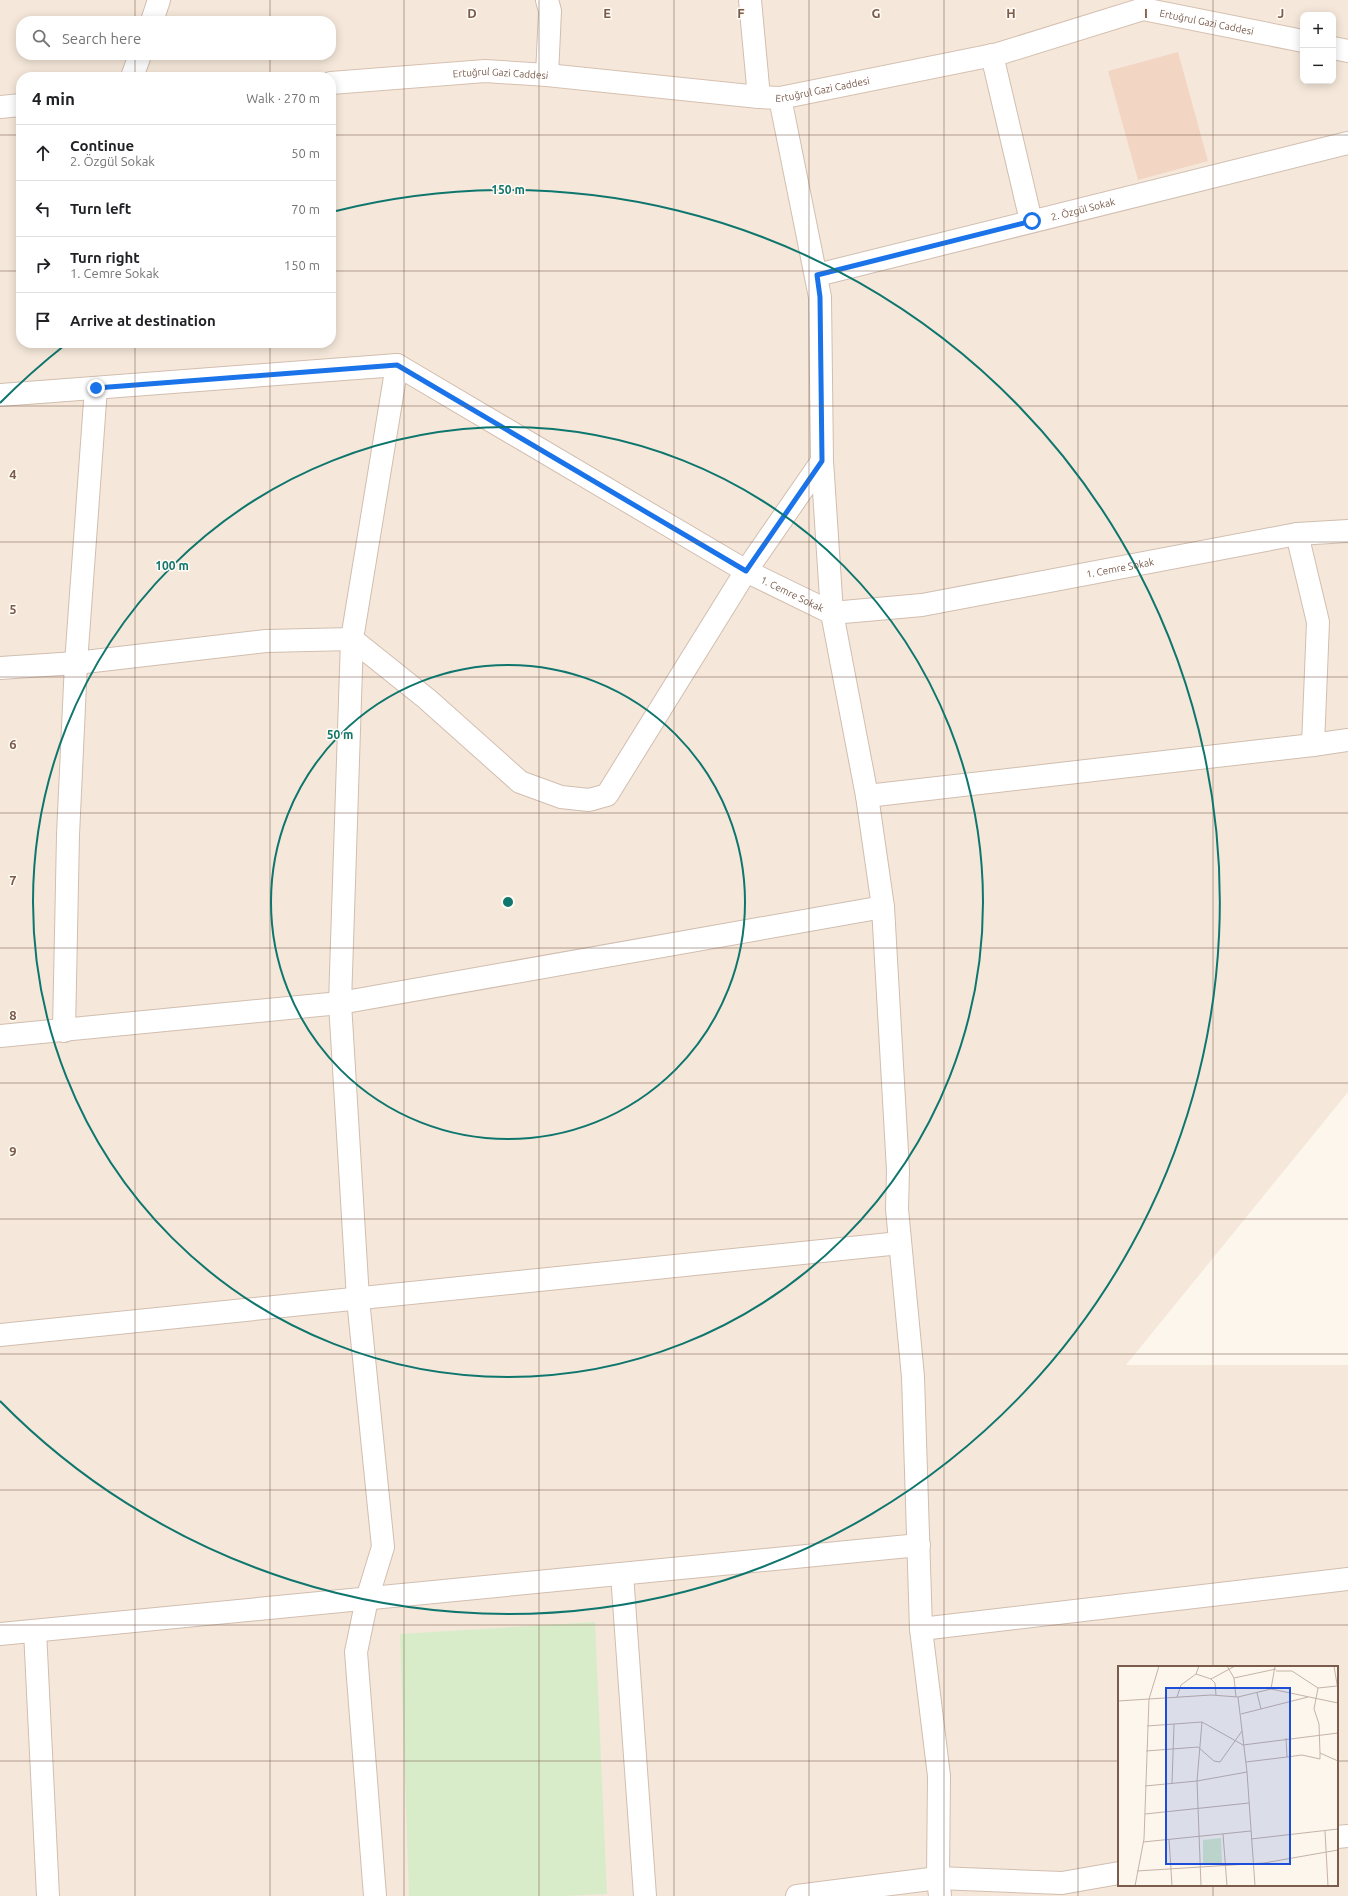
<!DOCTYPE html>
<meta charset="utf-8">
<style>
:root{--surface:#fff;--page:#f2f2f2;--text:#202124;--muted:#757577;--line:#e0e0e0}
body{margin:0;font-family:Ubuntu,sans-serif;background:var(--page);color:var(--text)}
.controls{position:absolute;right:12px;top:12px;display:grid;overflow:hidden;border-radius:8px;box-shadow:0 2px 10px #0003}
.controls button{width:36px;height:36px;display:grid;place-items:center;padding:0;border:0;border-bottom:1px solid var(--line);background:var(--surface);color:var(--text);font:20px sans-serif}
.stop{position:absolute;width:12px;height:12px;margin:-9px;border:3px solid #1a73e8;border-radius:50%;background:#fff}
.stop.end{background:#1a73e8;border-color:#fff;box-shadow:0 1px 4px #0008}
.list{margin:0;padding:0;list-style:none}
h2{display:flex;justify-content:space-between;align-items:center;height:52px;margin:0;padding:0 16px;font-size:17px}
h2 small{font-size:13px;font-weight:400;color:var(--muted)}
.list li{display:grid;grid-template-columns:26px 1fr auto;gap:12px;align-items:center;box-sizing:border-box;height:56px;padding:0 16px;border-top:1px solid var(--line)}
.list b{display:block;font-size:15px;white-space:nowrap}
.list p{margin:0;font-size:13px;white-space:nowrap;color:var(--muted)}
.list em{font-size:13px;font-style:normal;color:var(--muted)}
.icon{flex:none;width:22px;height:22px;fill:none;stroke:currentColor;stroke-width:2;stroke-linecap:round;stroke-linejoin:round}
.map{position:relative;flex:none;width:1348px;height:1896px;overflow:hidden}
.search{position:absolute;background:var(--surface);box-shadow:0 2px 10px #0003;left:16px;top:16px;width:320px;height:44px;display:flex;align-items:center;gap:10px;box-sizing:border-box;padding:0 14px;border-radius:16px;color:var(--muted);font-size:15px}
.panel{position:absolute;background:var(--surface);box-shadow:0 2px 10px #0003;left:16px;top:72px;width:320px;height:276px;border-radius:16px}
.map>svg:first-child{display:block}
.residential{fill:#f5e8da;fill-rule:evenodd}
.green{fill:#d8ecc9}
.building{fill:#f3d5c3}
.lines{fill:none;stroke-linecap:round;stroke-linejoin:round}
.street-casing{stroke:#d1beb0;stroke-width:24}
.secondary-casing{stroke:#d6c0b0;stroke-width:24}
.street{stroke:#fff;stroke-width:22}
.secondary{stroke:#fff;stroke-width:22}
.route{stroke:#1a73e8;stroke-width:5}
.grid{fill:none;stroke:#7a5c4d;stroke-width:1;stroke-opacity:0.55}
.ring{fill:none;stroke:#0f766e;stroke-width:2}
.labels{text-anchor:middle;stroke-width:3;stroke-linejoin:round;paint-order:stroke}
.street-label{font-size:10px;fill:#7a5c4d;stroke:#fffaf3}
.inset-road{fill:none;stroke:#c5b3a7;stroke-width:1}
.view{fill:#1d4ed8;fill-opacity:0.15;stroke:#1d4ed8;stroke-width:2}
.inset-edge{fill:none;stroke:#7a5c4d;stroke-width:2}
.grid-label{font-size:13px;text-anchor:middle;font-weight:bold;fill:#7a5c4d;stroke:#fffaf3;stroke-width:3;stroke-linejoin:round;paint-order:stroke}
.centre{fill:#0f766e;stroke:#fffaf3;stroke-width:2}
.ring-label{font-size:12px;text-anchor:middle;font-weight:bold;fill:#0f766e;stroke:#fffaf3;stroke-width:3;stroke-linejoin:round;paint-order:stroke}
</style>
<div class="map">
<svg width="1348" height="1896" viewBox="0 0 1348 1896">
<rect width="100%" height="100%" fill="#fdf6ec"/>
<path class="residential" d="M0,0h1348v1092l-222,273h222v531h-1348zM1303,15h30v66h-30zM21,21h310v34h-310zM21,77h310v266h-310zM1119,1667h218v218h-218z"/>
<path class="green" d="M595,1622l12,272 -43,2h-155l-9,-262z"/>
<path class="building" d="M1178,52l30,109 -70,19 -30,-109z"/>
<g class="lines">
<defs>
<g id="street">
<path d="M547,0l3,11 -3,64"/>
<path d="M750,0l9,97"/>
<path d="M152,21l7,-21"/>
<path d="M992,55l39,166"/>
<path d="M132,77l8,-22"/>
<path d="M780,98l40,199 2,164 10,152 35,183 16,111 15,263 -1,39 16,168 8,252 18,147 -1,102 2,18"/>
<path id="s1" d="M817,275l531,-132"/>
<path id="s2" d="M0,395l397,-30 349,206 86,42 90,-8 375,-71 51,-3"/>
<path d="M0,668l76,-5 190,-22 86,-2 75,60 93,83 41,15 28,3 18,-5 139,-224 76,-110"/>
<path d="M1313,745l35,-5"/>
<path d="M867,796l446,-51 5,-123 -21,-88"/>
<path d="M64,1031l4,-196 8,-172 20,-275"/>
<path d="M0,1036l340,-33 543,-96"/>
<path d="M0,1335l900,-92"/>
<path d="M622,1574l23,322"/>
<path d="M921,1629l427,-50"/>
<path d="M35,1631l13,265"/>
<path d="M0,1634l919,-89"/>
<path d="M1337,1837l11,-1"/>
<path d="M375,1896l-19,-244 11,-53 16,-52 -25,-248 -18,-296 12,-364 45,-274"/>
<path d="M797,1896l141,-18 124,5 57,-10"/>
</g>
<g id="secondary">
<path d="M1333,48l15,3"/>
<path id="s3" d="M331,83l154,-12 62,4 212,22 21,1 218,-44 145,-45 160,32"/>
<path d="M0,107l21,-2"/>
</g>
</defs>
<use href="#street" class="street-casing"/>
<use href="#secondary" class="secondary-casing"/>
<use href="#street" class="street"/>
<use href="#secondary" class="secondary"/>
</g>
<g class="lines">
<path class="route" d="M96,388l301,-23 349,206 76,-110 -2,-164 -3,-22 215,-54"/>
</g>
<path class="grid" d="M135,0v21M270,0v21M404,0v1896M539,0v1896M674,0v1896M809,0v1896M944,0v1896M1078,0v1896M1213,0v1667M135,55v22M270,55v22M0,135h21M331,135h1017M0,271h21M331,271h1017M135,343v1553M270,343v1553M0,406h1348M0,542h1348M0,677h1348M0,813h1348M0,948h1348M0,1083h1348M0,1219h1348M0,1354h1348M0,1490h1348M0,1625h1348M0,1761h1119M1337,1761h11M1213,1885v11"/>
<g class="ring">
<circle cx="508" cy="902" r="237"/>
<circle cx="508" cy="902" r="475"/>
<path d="M0 403A712 712 0 0 1 65 345M336 211A712 712 0 1 1 0 1401"/>
</g>
<g class="labels">
<g class="street-label">
<text dy="4" stroke="none"><textPath href="#s3" startOffset="890">Ertuğrul Gazi Caddesi</textPath></text>
<text dy="4" stroke="none"><textPath href="#s3" startOffset="170">Ertuğrul Gazi Caddesi</textPath></text>
<text dy="4" stroke="none"><textPath href="#s3" startOffset="494">Ertuğrul Gazi Caddesi</textPath></text>
<text dy="4" stroke="none"><textPath href="#s1" startOffset="274">2. Özgül Sokak</textPath></text>
<text dy="4" stroke="none"><textPath href="#s2" startOffset="1191">1. Cemre Sokak</textPath></text>
<text dy="4" stroke="none"><textPath href="#s2" startOffset="855">1. Cemre Sokak</textPath></text>
</g>
</g>
<g transform="translate(1118 1666)">
<rect width="220" height="220" fill="#fdf6ec"/>
<path d="M103,172l1,26h-19v-24z" fill="#d8ecc9"/>
<path class="inset-road" d="M109,0l7,12 2,19M216,0l4,24M158,5h16l26,17M78,8l15,5 4,4 1,12M116,12l42,-9M93,13l24,-13M219,20l-19,2 -4,21 5,15 1,29 18,8M153,23l4,-23M139,27l4,16M59,31l4,-12 15,-11 3,-8M120,31l9,75 8,114M0,35l93,-6 27,2 33,-8 67,14M123,48l67,-17M29,60l55,-4 41,23 95,-12M28,85l52,-4 16,14 6,1 22,-31M169,91l15,-2 18,4v-6M128,96l41,-5 -1,-19M54,118l2,-60M27,120l52,-5 50,-9M27,148l104,-11M207,165l3,55M105,168l4,52M51,173l3,47M133,173l87,-10M25,176l108,-11M19,205l127,-8 74,-13M17,220l9,-47 5,-140 10,-33M83,220l-4,-105 5,-59"/>
<path class="view" d="M48,22h124v176h-124z"/>
<rect width="220" height="220" class="inset-edge"/>
</g>
<g class="grid-label">
<text x="472" y="18">D</text>
<text x="607" y="18">E</text>
<text x="741" y="18">F</text>
<text x="876" y="18">G</text>
<text x="1011" y="18">H</text>
<text x="1146" y="18">I</text>
<text x="1281" y="18">J</text>
<text x="13" y="479">4</text>
<text x="13" y="614">5</text>
<text x="13" y="749">6</text>
<text x="13" y="885">7</text>
<text x="13" y="1020">8</text>
<text x="13" y="1156">9</text>
</g>
<circle cx="508" cy="902" r="6" class="centre"/>
<g class="ring-label">
<text x="508" y="194">150 m</text>
<text x="172" y="570">100 m</text>
<text x="340" y="739">50 m</text>
</g>
</svg>
<div class="controls">
<button>+</button>
<button>−</button>
</div>
<div class="stop" style="left:1032px;top:221px"></div>
<div class="stop end" style="left:96px;top:388px"></div>
<div class="search"><svg class="icon" aria-label="search" viewBox="0 0 24 24"><circle cx="10" cy="10" r="6"/><path d="M15 15l6 6"/></svg>Search here</div>
<section class="panel">
<h2>4 min<small>Walk · 270 m</small></h2>
<ul class="list">
<li><svg class="icon" aria-label="ahead" viewBox="0 0 24 24"><path d="M12 20V5M6 11l6-6 6 6"/></svg><div><b>Continue</b><p>2. Özgül Sokak</p></div><em>50 m</em></li>
<li><svg class="icon" aria-label="left" viewBox="0 0 24 24"><path d="M17 20v-9H6M10 6l-5 5 5 5"/></svg><div><b>Turn left</b></div><em>70 m</em></li>
<li><svg class="icon" aria-label="right" viewBox="0 0 24 24"><path d="M7 20v-9h11M14 6l5 5-5 5"/></svg><div><b>Turn right</b><p>1. Cemre Sokak</p></div><em>150 m</em></li>
<li><svg class="icon" aria-label="arrive" viewBox="0 0 24 24"><path d="M6 21V4h12l-3 4 3 4H6"/></svg><div><b>Arrive at destination</b></div></li>
</ul>
</section>
</div>
